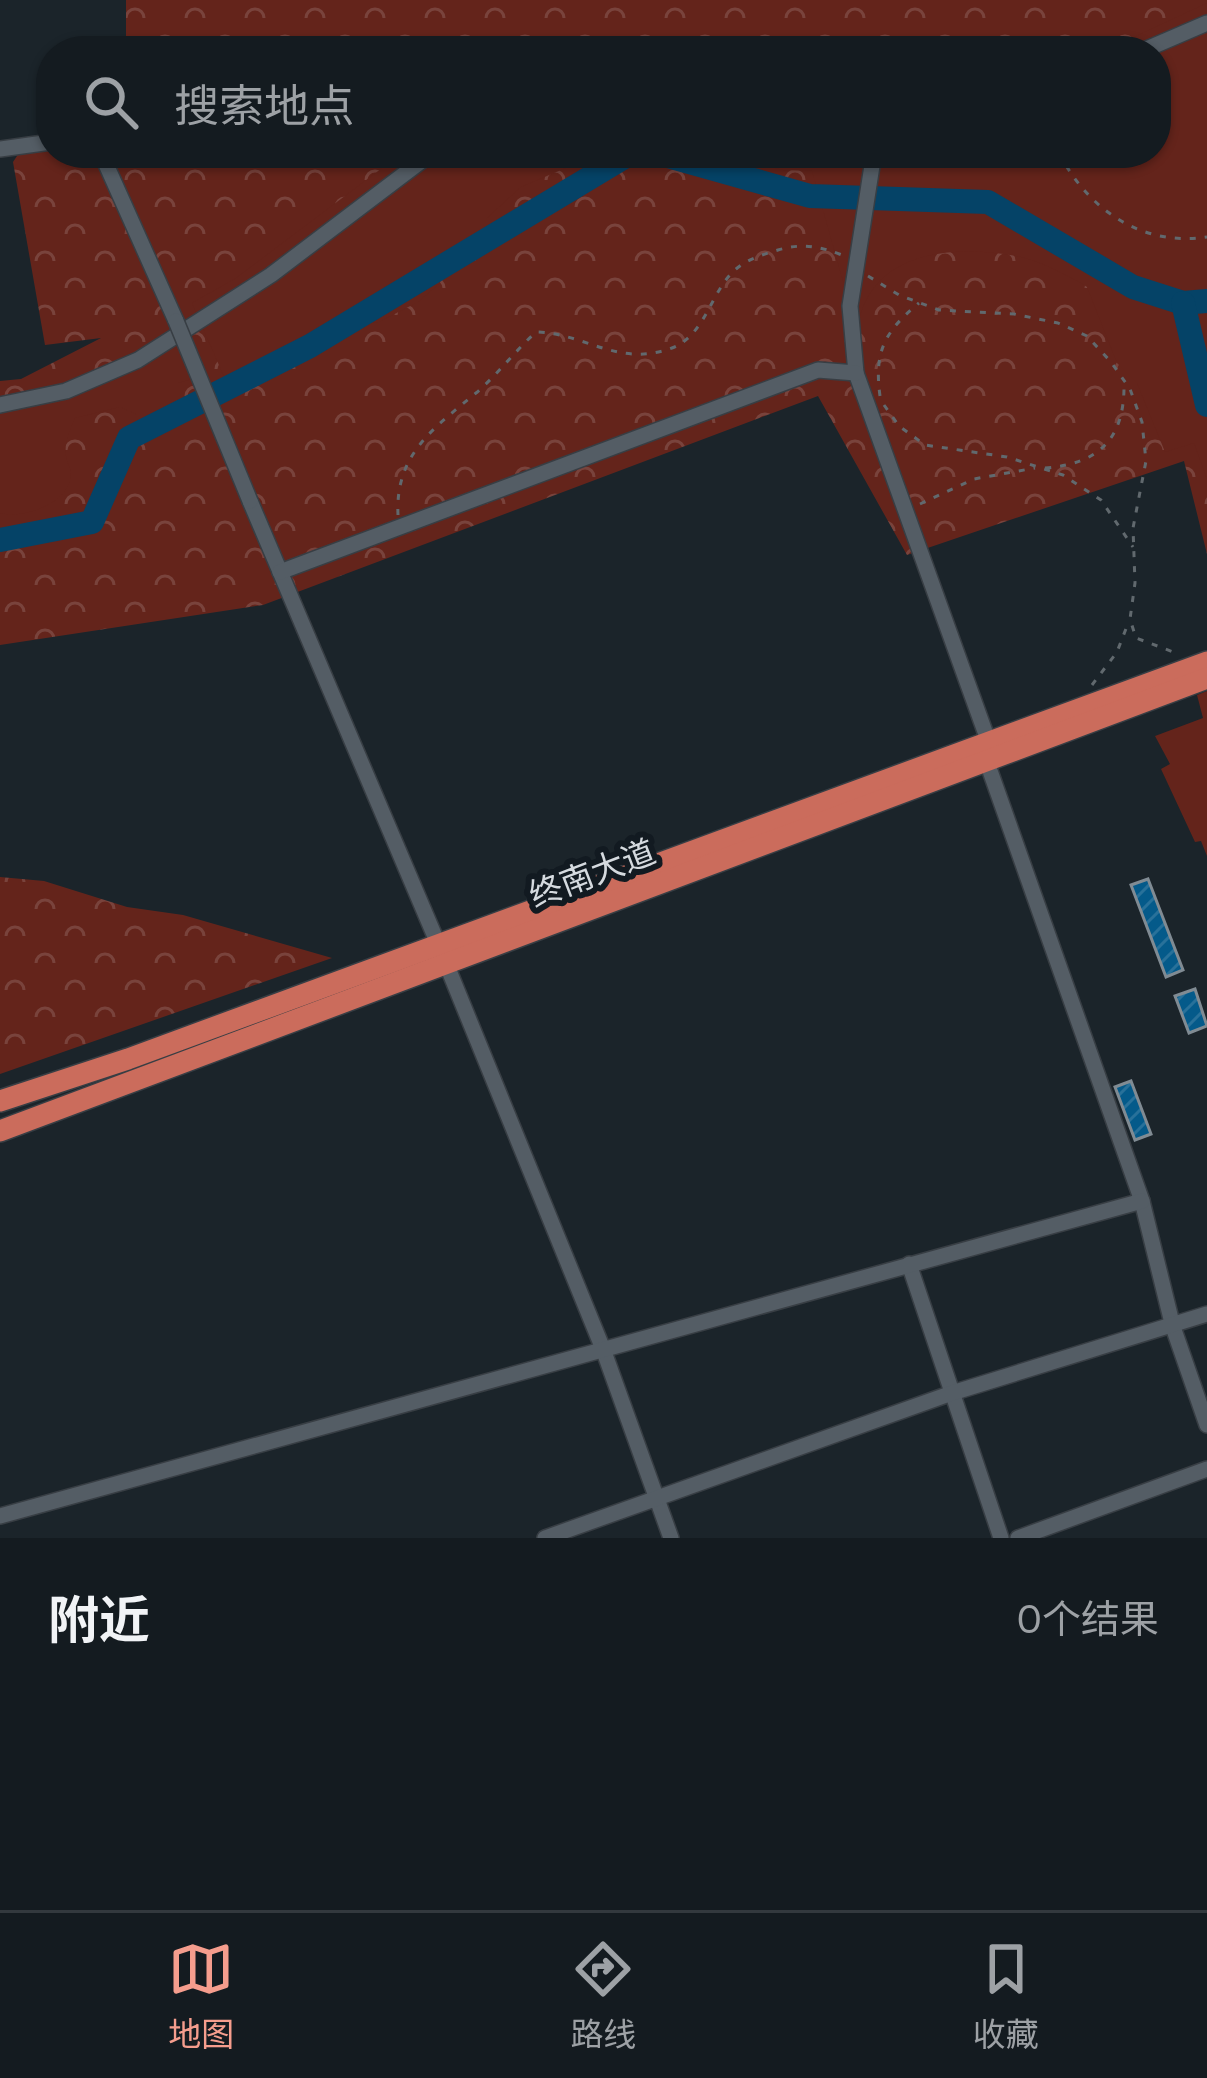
<!DOCTYPE html>
<html lang="zh">
<meta charset="utf-8">
<style>
:root{--surface:#141b20;--page:#1d2429;--text:#f1f3f6;--muted:#9da1a5;--line:#33393e;--accent:#f59d8d}
body{margin:0;font-family:Commissioner,"Noto Sans SC",sans-serif;background:var(--page);color:var(--text)}
.list{margin:0;padding:0;list-style:none}
h2{display:flex;justify-content:space-between;align-items:center;height:156px;margin:0;padding:0 48px;font-size:51px}
h2 small{font-size:39px;font-weight:400;color:var(--muted)}
.icon{flex:none;width:66px;height:66px;fill:none;stroke:currentColor;stroke-width:2;stroke-linecap:round;stroke-linejoin:round}
.map{position:relative;flex:none;width:1207px;height:1538px;overflow:hidden}
.search{position:absolute;background:var(--surface);box-shadow:0 3px 9px #0004;left:36px;right:36px;top:36px;height:132px;display:flex;align-items:center;gap:30px;box-sizing:border-box;padding:0 42px;border-radius:48px;color:var(--muted);font-size:45px}
.sheet{height:372px;background:var(--surface)}
nav{display:flex;justify-content:space-around;align-items:center;box-sizing:border-box;height:168px;border-top:3px solid var(--line);background:var(--surface);font-size:33px;color:var(--muted)}
nav a{display:grid;justify-items:center;gap:6px}
nav .on{color:var(--accent)}
.map>svg:first-child{display:block}
.forest{fill:url(#forest-crowns)}
.garden{fill:#64241b}
.lines{fill:none;stroke-linecap:round;stroke-linejoin:round}
.river{stroke:#054367;stroke-width:24}
.building{fill:url(#building-hatch);stroke:#808b93;stroke-width:3}
.minor-casing{stroke:#383e44;stroke-width:18}
.highway-casing{stroke:#383e44;stroke-width:24}
.path{stroke:#61696e;stroke-width:3;stroke-dasharray:6 9;stroke-linecap:butt}
.minor{stroke:#545d65;stroke-width:15}
.highway{stroke:#cb6c5c;stroke-width:21}
.minor-bridge-casing{stroke:#383e44;stroke-width:18;stroke-linecap:butt}
.minor-bridge{stroke:#545d65;stroke-width:15}
.labels{text-anchor:middle;stroke-width:12;stroke-linejoin:round;paint-order:stroke}
.street-label{font-size:33px;fill:#d5dadf;stroke:#121a21}
</style>
<div class="map">
<svg width="1207" height="1538" viewBox="0 0 1207 1538">
<defs>
<pattern id="forest-crowns" width="20" height="18" patternUnits="userSpaceOnUse" patternTransform="scale(3)"><rect width="20" height="18" fill="#64241b"/><path d="M2 6a3 3 0 1 1 6 0M12 15a3 3 0 1 1 6 0" fill="none" stroke="#79433c"/></pattern>
<pattern id="building-hatch" width="6" height="6" patternUnits="userSpaceOnUse" patternTransform="scale(3)"><rect width="6" height="6" fill="#045a8a"/><path d="M-1 1l2-2M0 6l6-6M5 7l2-2" fill="none" stroke="#28719a"/></pattern>
</defs>
<rect width="100%" height="100%" fill="#1b242a"/>
<g class="forest">
<path d="M126,0h1081v554l-23,-93 -277,94 -89,-159 -555,209 -263,40v-264l21,-2 80,-41 -56,7 -32,-183 6,-9 32,-8v8h1105v-102h-1030z"/>
<path d="M0,877l44,4 83,26 56,8 149,43 -332,116z"/>
</g>
<g class="garden">
<path d="M1207,3v476l-13,-36 -29,9 -28,-69 -20,-20 -30,-76 -6,-4c-19,-10 -39,-21 -60,-26 -66,-13 -153,-8 -164,74l-45,-160 -29,-1 -67,-17h440v-102h-52z"/>
<path d="M402,153h199l-80,34 -34,31 -21,42 -19,10 -8,14 -21,18 -41,21 -46,-3 -68,41 -20,7 -15,18 -36,-83 44,-25z"/>
<path d="M186,331l20,44 -28,8 -40,32 -18,-8 -45,11c-5,12 -11,24 -9,38 1,8 5,11 5,19 -2,29 -48,44 -71,38v-115l52,-7z"/>
<path d="M1207,691v165l-6,-15 -6,1 -34,-73 9,-5 -15,-28 48,-18 -6,-23z"/>
</g>
<g class="lines">
<g class="river">
<path d="M657,153l153,43 178,6 145,85 50,16 24,-2"/>
<path d="M1183,303l24,102"/>
<path d="M0,540l92,-18 37,-84 181,-92 321,-193"/>
</g>
</g>
<g class="building">
<path d="M1148,879l35,91 -17,7 -35,-92z"/>
<path d="M1195,989l12,37 -18,7 -14,-37z"/>
<path d="M1131,1081l20,53 -16,6 -20,-53z"/>
</g>
<g class="lines">
<defs>
<g id="minor">
<path d="M1142,51l65,-28"/>
<path d="M0,149l51,-7"/>
<path d="M101,153l75,168"/>
<path d="M874,153l-24,153 6,67 132,367"/>
<path d="M0,405l66,-14 72,-31 133,-85 161,-122"/>
<path d="M250,501l189,445 164,403 68,189"/>
<path d="M280,572l538,-202 38,3"/>
<path d="M983,751l159,450 31,126 34,98"/>
<path d="M909,1264l92,274"/>
<path d="M0,1516l1142,-315"/>
<path d="M545,1538l407,-145 255,-79"/>
<path d="M1018,1538l189,-69"/>
</g>
<g id="highway">
<path d="M0,1101l128,-42 1079,-397"/>
<path d="M0,1131l1207,-453"/>
</g>
</defs>
<use href="#minor" class="minor-casing"/>
<use href="#highway" class="highway-casing"/>
<g class="path">
<path d="M1059,153c29,56 82,94 148,84"/>
<path d="M868,276l31,19 40,15 75,4 44,9 29,13 24,26 19,27 12,33 4,39 -13,67 2,55 -5,36 6,19 40,15"/>
<path d="M880,396c-6,-44 4,-64 39,-93"/>
<path d="M884,405l15,21 26,19 82,12 56,18 38,25 32,47"/>
<path d="M1045,468c54,-4 80,-29 79,-85"/>
<path d="M920,504l54,-25 61,-11"/>
<path d="M398,515c-3,-61 36,-87 78,-122 21,-18 39,-42 60,-61 49,1 82,36 136,16 34,-13 39,-58 64,-79 12,-10 28,-15 42,-19 24,-7 41,-4 64,5"/>
<path d="M1092,685l25,-33 12,-31"/>
</g>
<use href="#minor" class="minor"/>
<use href="#highway" class="highway"/>
<defs>
<path id="minor-bridge" d="M176,321l74,180"/>
</defs>
<use href="#minor-bridge" class="minor-bridge-casing"/>
<use href="#minor-bridge" class="minor-bridge"/>
</g>
<g class="labels">
<g class="street-label">
<text transform="translate(592 873) rotate(-21)" y="12">终南大道</text>
</g>
</g>
</svg>
<div class="search"><svg class="icon" aria-label="search" viewBox="0 0 24 24"><circle cx="10" cy="10" r="6"/><path d="M15 15l6 6"/></svg>搜索地点</div>
</div>
<section class="sheet">
<h2>附近<small>0个结果</small></h2>
<ul class="list">
</ul>
</section>
<nav>
<a class="on"><svg class="icon" aria-label="map" viewBox="0 0 24 24"><path d="M3 6l6-2 6 2 6-2v14l-6 2-6-2-6 2zM9 4v14M15 6v14"/></svg>地图</a>
<a><svg class="icon" aria-label="directions" viewBox="0 0 24 24"><path d="M12 3l9 9-9 9-9-9zM9 14v-3h6M13 9l2 2-2 2"/></svg>路线</a>
<a><svg class="icon" aria-label="saved" viewBox="0 0 24 24"><path d="M7 4h10v16l-5-4-5 4z"/></svg>收藏</a>
</nav>
